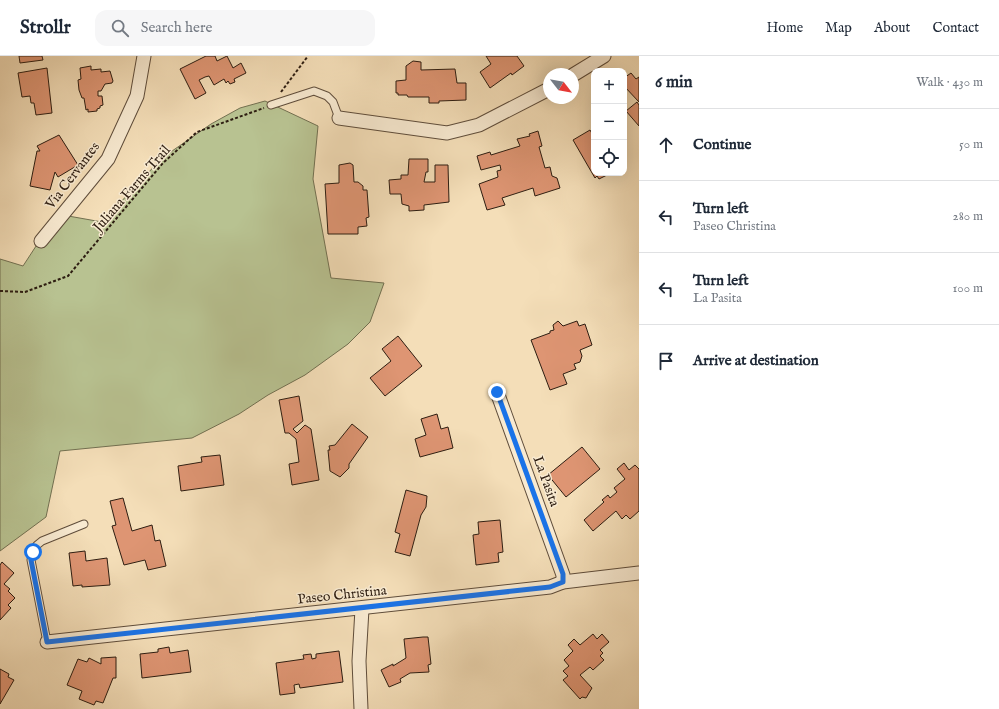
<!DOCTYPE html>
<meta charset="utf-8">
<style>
:root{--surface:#fff;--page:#f6f6f7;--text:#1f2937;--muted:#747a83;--line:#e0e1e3}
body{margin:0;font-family:"IM FELL English",serif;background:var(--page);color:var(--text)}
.controls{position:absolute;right:12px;top:12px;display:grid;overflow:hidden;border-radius:8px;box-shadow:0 4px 16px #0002}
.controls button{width:36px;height:36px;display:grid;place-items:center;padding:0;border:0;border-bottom:1px solid var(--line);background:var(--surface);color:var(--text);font:20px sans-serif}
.compass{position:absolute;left:543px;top:12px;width:36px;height:36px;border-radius:50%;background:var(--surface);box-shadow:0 4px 16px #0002;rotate:121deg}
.stop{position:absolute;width:12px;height:12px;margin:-9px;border:3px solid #1a73e8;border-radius:50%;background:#fff}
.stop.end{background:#1a73e8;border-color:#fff;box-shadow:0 1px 4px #0008}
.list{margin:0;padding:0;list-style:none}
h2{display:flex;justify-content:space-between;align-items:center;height:52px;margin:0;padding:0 16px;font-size:17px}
h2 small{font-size:13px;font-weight:400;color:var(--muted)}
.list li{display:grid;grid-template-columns:26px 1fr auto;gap:12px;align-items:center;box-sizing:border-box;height:72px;padding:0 16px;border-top:1px solid var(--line)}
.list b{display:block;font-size:15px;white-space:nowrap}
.list p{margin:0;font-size:13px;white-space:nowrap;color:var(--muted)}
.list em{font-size:13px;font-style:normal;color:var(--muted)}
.icon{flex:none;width:22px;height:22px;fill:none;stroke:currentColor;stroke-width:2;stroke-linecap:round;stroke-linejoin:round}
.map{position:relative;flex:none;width:639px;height:653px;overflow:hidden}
header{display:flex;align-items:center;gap:24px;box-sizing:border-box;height:56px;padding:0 20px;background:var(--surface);border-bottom:1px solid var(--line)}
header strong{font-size:19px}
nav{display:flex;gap:22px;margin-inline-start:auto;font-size:14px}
.search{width:280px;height:36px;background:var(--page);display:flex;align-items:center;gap:10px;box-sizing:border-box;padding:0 14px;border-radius:12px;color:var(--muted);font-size:15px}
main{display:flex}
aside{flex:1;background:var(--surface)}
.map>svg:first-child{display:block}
.green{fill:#b8c291;stroke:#727051}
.building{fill:#de9573;stroke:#2d1d11}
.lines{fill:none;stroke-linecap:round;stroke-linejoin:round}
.service-casing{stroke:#5f4d3b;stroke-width:9}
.minor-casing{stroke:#5f4d3b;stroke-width:15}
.path{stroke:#2d1d11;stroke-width:2;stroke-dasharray:3 2;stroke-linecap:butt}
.service{stroke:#f8ead1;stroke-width:7}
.minor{stroke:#f8ead1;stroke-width:13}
.route{stroke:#1a73e8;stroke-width:5}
.labels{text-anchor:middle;stroke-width:3;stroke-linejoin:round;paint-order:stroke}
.street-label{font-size:14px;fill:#2d1d11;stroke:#f8ead1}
</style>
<header>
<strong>Strollr</strong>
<div class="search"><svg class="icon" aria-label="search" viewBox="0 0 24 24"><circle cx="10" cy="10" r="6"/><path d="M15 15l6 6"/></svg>Search here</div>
<nav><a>Home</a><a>Map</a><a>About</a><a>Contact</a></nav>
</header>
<main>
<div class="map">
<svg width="639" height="653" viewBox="0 0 639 653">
<rect width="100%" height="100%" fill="#f4deb8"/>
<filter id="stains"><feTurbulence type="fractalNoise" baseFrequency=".005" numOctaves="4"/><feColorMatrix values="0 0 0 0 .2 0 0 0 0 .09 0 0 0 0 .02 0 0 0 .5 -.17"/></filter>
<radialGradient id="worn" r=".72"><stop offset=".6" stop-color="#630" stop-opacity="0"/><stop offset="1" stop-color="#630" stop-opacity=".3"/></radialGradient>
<path class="green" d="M265,45l53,25 -5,53 18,99 53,5 -14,39 -22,22 -43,31 -37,20 -29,19 -47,24 -132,13 -14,66 -46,34v-292l23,7 34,-52 45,8 60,-64 49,-34 29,-16z"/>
<g class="building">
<path d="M19,0h23l1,4 -23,3z"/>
<path d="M206,0h9l2,5 10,-5 6,12 8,-5 5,10 -12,6 1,3 -5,2 -2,-3 -2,2 -2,-4 -10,6 -5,-9 -4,1 -6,3 7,13 -11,6 -15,-30z"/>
<path d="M486,0h31l7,10 -12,9 -1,-2 -21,15 -10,-16 11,-8z"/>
<path d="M413,5l8,1v8l34,-1 2,14h9v17l-27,1v2h-10v-6h-21l-1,-2h-9v-2h-2v-12l10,-1v-14z"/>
<path d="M91,10v4l10,-1v3l9,-1 3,10 -1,2 -7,1 -4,7h-3v5h4l1,9 -3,1v2l-3,1v2l-9,1v-3l-2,1 -2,-12h-2l-3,-8 -1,-10 3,-1 -1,-11z"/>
<path d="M47,12l5,45 -16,2 -2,-12h-3l-1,-7 -8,1 -4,-24z"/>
<path d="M631,17l5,6 3,-2v25l-15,-16v-8z"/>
<path d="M637,46l2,3v21l-13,-15z"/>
<path d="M590,74l4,7v36l15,1 -10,5 -2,-3 -2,2 -7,-12 -15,-26z"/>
<path d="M538,75l4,15 -3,1 6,21 5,-1 2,9 5,2 3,10 -25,8 -2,-8 -31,10 3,7 -18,5 -8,-26 19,-7 -1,-6 4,-1 -1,-5 -19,5 -4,-14 13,-4 1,3 29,-9 -3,-7 13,-3 -1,-2z"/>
<path d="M59,79l19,30 -20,12 -3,-5 -5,18 -20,-4 7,-35h3l-3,-5z"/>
<path d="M409,103h19v13h-2l-2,10h11v-17h13l1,37 -25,3v5l-15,1v-5l-7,-2 -1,-10h-11l-1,-14 12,-1v-4h7z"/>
<path d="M350,107l3,2 1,17h4l5,4v4h4l2,27 -3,1 1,8 -9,1v7h-30l-3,-50 14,-1v-18z"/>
<path d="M558,265l5,5 14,-5 2,5 6,-2 7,21 -12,5 2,6 -2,6 -6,2 2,5 -13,5 4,10 -17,6 -19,-50 19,-7v-2l4,-1 -1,-5z"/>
<path d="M398,280l24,30 -37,30 -15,-18 21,-17 -9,-12z"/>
<path d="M299,340l4,25 -10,8 4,4 8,-8 6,4 8,51 -27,5 -3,-21 10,-2 -3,-23 -7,-6h-4l-6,-33z"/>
<path d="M437,358l4,15 7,-2 5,21 -33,9 -5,-18 11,-4 -5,-16z"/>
<path d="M352,368l16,13 -19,27v4l-9,9 -10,-6 -2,-21h2l-1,-4 6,-1z"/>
<path d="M582,391l18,22 -34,28 -18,-22z"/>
<path d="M220,399l4,30 -43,6 -3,-25 24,-4 -1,-5z"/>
<path d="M624,407l5,7 6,-5 4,4v42l-9,8 -4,-4 -4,4 -6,-8 -23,20 -9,-11 20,-18 -2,-2 6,-5 2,3 7,-6 -3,-4 11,-9 -8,-10z"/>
<path d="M406,434l21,6 -1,11 -5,8 -11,41 -15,-4 5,-18 -5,-2z"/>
<path d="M123,442l9,33 20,-6 3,16 5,-1 6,26 -18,4 -3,-10 -21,5 -12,-39 4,-1 -6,-24z"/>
<path d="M500,464l3,32 -5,1 1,9 -23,3 -3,-30 6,-1 -1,-12z"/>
<path d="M85,495l1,10 21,-3 3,27 -28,2v-2l-9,1 -4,-33z"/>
<path d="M2,506l12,11 -10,11 6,5 -2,2 7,7 -7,7 3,3 -11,12v-55z"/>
<path d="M593,578l4,5 5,-5 7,8 -9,8 3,3 -3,3 4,4 -11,10 -3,-3 -10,8 12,13 -6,10 -4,-1 -2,2 -17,-19 5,-4 -5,-5 6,-5 -5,-6 9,-9 -5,-6 6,-6 6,6z"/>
<path d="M423,581h5l3,27 -3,1 1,7 -19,1 -10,6 1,3 -12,5 -8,-17 12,-6v2l13,-8 -2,-19z"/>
<path d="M169,591l1,6 18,-3 3,22 -49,6 -2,-24 18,-2v-3z"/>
<path d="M339,595l4,31 -43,6 -1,-4 -5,1 1,8 -15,2 -4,-32 28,-4 -1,-4 8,-1 1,5 4,-1v-4z"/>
<path d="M116,601v21h-3l-10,25 -7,-2 -2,4 -15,-6 3,-8 -15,-6 11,-26 9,3 2,-4 12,6v-6z"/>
<path d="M0,613l9,5 -1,3 6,3 -14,24z"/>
</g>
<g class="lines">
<defs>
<g id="service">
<path d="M271,49l43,-14 13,5 6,6 6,16"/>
<path d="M47,586l-16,-82 6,-15 5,-4 42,-17"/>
</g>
<g id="minor">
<path d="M573,19l31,-19"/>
<path d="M339,62l108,15 32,-8 70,-36"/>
<path d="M41,185l67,-82 29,-63 7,-40"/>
<path d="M497,336l66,183v7"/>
<path d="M47,586l503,-55 13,-5 76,-9"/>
<path d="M361,653l-2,-48 3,-52"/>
</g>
</defs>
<use href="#service" class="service-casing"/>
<use href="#minor" class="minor-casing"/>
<g class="path">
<path d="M281,36l27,-36"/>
<path d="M0,235l25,1 43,-16 95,-113 34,-31 67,-24"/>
</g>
<use href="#service" class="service"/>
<use href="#minor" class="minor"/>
</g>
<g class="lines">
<path class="route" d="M33,496l-2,8 16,82 503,-55 13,-5v-8l-66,-182"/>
</g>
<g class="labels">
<g class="street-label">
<text transform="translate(72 119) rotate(-53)" y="5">Via Cervantes</text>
<text transform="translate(131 132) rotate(-49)" y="5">Juliana Farms Trail</text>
<text transform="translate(547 425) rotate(70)" y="5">La Pasita</text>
<text transform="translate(342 538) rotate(-6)" y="5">Paseo Christina</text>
</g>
</g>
<rect width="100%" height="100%" filter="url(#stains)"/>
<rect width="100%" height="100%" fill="url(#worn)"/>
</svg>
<div class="controls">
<button>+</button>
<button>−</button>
<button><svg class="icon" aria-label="locate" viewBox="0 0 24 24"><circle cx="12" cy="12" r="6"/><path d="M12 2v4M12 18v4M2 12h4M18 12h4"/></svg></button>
</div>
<svg class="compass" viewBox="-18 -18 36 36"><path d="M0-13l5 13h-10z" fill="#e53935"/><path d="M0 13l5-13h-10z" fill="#747a83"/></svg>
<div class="stop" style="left:33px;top:496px"></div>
<div class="stop end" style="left:497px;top:336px"></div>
</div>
<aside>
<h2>6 min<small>Walk · 430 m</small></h2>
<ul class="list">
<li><svg class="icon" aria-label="ahead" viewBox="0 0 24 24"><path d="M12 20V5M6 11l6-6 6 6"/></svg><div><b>Continue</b></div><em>50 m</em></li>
<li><svg class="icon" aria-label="left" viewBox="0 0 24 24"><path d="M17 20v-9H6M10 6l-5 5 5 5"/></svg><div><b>Turn left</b><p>Paseo Christina</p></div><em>280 m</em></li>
<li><svg class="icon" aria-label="left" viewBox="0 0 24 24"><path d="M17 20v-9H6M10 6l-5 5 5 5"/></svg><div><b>Turn left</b><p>La Pasita</p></div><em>100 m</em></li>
<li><svg class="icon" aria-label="arrive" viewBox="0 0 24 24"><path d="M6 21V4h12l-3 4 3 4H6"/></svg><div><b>Arrive at destination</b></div></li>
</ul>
</aside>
</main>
